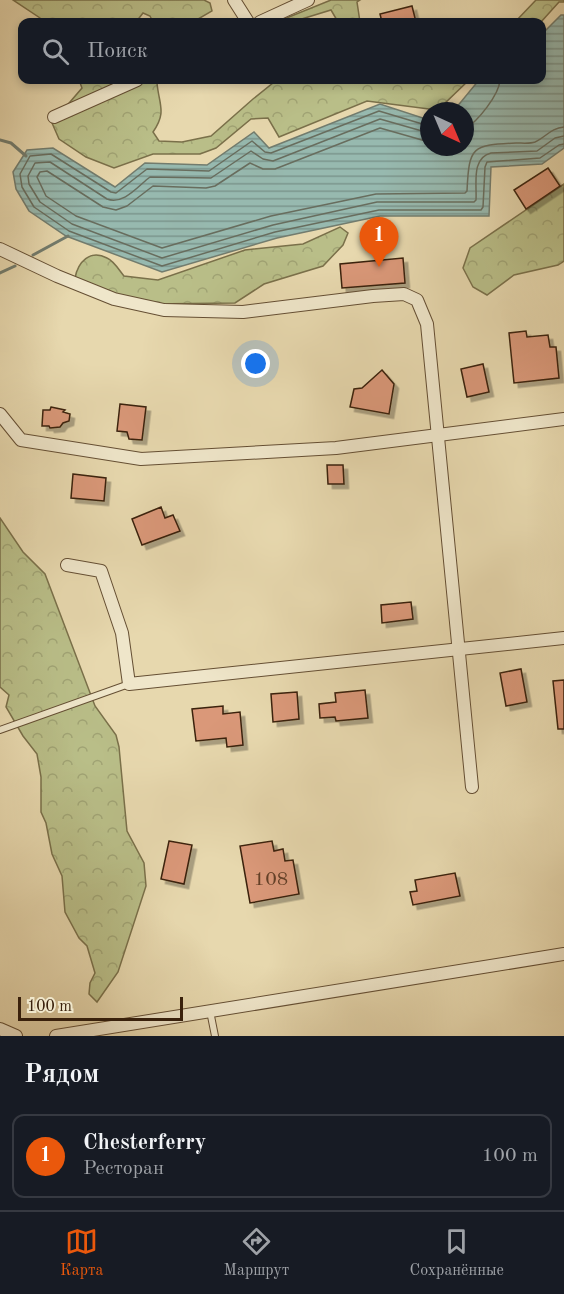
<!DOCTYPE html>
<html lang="ru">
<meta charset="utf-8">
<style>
:root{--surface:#171b24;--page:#242831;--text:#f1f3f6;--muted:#9ea1a6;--line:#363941;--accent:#ea580c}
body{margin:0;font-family:"Old Standard TT",serif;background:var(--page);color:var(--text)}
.compass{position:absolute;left:420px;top:102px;width:54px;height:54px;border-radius:50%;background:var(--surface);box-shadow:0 3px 9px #0003;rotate:136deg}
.scale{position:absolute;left:18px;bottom:15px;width:165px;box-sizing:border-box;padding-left:6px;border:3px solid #3a210c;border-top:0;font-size:16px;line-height:21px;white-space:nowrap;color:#3a210c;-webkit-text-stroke:4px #efe6ca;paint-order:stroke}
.you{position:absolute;left:256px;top:364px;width:21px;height:21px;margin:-15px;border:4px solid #fff;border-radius:50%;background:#1a73e8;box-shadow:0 0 0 9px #1a73e833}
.badge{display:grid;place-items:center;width:39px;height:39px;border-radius:50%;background:var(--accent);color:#fff;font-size:20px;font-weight:700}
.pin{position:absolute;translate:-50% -50px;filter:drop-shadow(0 2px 3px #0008)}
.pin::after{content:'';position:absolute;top:32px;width:21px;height:18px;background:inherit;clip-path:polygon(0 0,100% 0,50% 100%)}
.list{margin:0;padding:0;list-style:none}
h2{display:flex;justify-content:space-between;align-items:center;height:78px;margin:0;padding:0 24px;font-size:26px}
h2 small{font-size:20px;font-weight:400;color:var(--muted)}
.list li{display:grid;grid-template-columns:39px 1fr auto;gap:18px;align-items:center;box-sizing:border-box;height:84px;margin:0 12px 12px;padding:0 12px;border:2px solid var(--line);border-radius:12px}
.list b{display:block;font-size:22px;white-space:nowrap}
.list p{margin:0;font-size:20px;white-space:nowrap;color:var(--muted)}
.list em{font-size:20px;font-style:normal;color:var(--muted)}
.icon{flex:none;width:33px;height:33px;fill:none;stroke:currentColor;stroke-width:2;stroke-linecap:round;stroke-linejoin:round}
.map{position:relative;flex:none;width:564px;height:1036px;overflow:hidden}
.search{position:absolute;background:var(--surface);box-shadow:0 3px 9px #0003;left:18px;right:18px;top:18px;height:66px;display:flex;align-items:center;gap:15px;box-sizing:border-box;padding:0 21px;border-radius:12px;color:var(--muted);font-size:22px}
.sheet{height:174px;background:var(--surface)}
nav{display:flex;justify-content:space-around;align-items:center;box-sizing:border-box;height:84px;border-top:2px solid var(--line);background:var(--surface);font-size:16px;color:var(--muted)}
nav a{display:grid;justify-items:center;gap:3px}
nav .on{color:var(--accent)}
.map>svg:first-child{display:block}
.forest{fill:url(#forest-crowns);stroke:#7a704a;stroke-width:1.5}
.water{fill:url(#water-rules);stroke:#727c6e;stroke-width:1.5}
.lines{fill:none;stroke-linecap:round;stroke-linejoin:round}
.shore{stroke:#686d5e;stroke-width:1.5}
.stream{stroke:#727c6e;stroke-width:3}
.building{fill:#da9879;stroke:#3a210c;stroke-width:1.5;filter:url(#shadow)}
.lane-casing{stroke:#654f34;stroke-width:8}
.street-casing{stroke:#654f34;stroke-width:14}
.lane{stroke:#efe6ca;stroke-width:6}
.street{stroke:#efe6ca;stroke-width:12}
.labels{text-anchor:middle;stroke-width:4.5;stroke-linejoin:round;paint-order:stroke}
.number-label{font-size:20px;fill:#623f27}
</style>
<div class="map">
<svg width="564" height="1036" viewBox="0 0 564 1036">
<defs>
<pattern id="forest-crowns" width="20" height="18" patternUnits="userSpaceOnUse" patternTransform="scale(1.5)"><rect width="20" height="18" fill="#b9be88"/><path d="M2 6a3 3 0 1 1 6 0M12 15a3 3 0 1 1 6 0" fill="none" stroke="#a0a374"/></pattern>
<pattern id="water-rules" width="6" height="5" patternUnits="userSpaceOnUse" patternTransform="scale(1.5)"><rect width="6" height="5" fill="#97b9af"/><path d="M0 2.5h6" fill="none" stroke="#7c968d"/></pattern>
<filter id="shadow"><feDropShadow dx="4.5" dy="4.5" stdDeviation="0" flood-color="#0004"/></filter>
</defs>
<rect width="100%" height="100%" fill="#e7d8ae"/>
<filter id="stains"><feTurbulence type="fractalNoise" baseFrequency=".00333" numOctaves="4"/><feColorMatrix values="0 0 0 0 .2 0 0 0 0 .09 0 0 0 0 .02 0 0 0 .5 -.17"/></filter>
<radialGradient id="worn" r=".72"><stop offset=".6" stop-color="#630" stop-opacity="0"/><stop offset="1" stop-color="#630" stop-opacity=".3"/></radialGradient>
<g class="forest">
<path d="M13,0h191l6,3 2,8 -19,11h-40l-3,-6 -7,-3 -7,9h-94l-2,-4z"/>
<path d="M331,0h29l-3,2 3,20h-22l-7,-12 -39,12h-13v-1z"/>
<path d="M536,0h28v2h-5l-18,20h-26z"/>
<path d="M79,80h68l10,3c2,22 10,29 -4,49l6,9 23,1 29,-6 42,-37 20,-16 30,-3h166l-25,24 -15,5 -62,-8 -88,36 -11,-19 -17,1 -35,29 -16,6h-47l-39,14 -28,-11 -27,-18 -7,-16 30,-35z"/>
<path d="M564,184v77l-6,4 -44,10 -27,20 -14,-8 -10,-19 7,-20z"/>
<path d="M340,227l8,6 -5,12 -20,21 -59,18 -29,19 -86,1 -57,-15 -17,-11c3,-16 15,-29 32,-20 7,3 12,12 17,18l34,4 87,-30 58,-6z"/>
<path d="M0,518l23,34 22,22 50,132 21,29 3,12 8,84 17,32 2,23 -28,86 -21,30 -8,-8 1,-11 5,-10 -8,-27 -8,-8 -14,-26 -3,-36 -10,-22 -6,-31 -5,-11v-35l-4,-23 -14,-18 -17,-29 3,-12 -9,-8z"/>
</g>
<path class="water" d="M561,15h3v133l-22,16 -51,3 -2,49h-109l-103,22 -115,34 -96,-36 -37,-25 -13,-22 -3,-17 14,-22 26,-2 62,39 30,-24 62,2 47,-33 15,16 111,-44 49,16v27h36v-36h-14l5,-3 23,-28h63v-46z"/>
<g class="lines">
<g class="shore">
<path d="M429,126l-50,-15 -108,42 -6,-1 -13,-11 -43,30 -62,-2 -31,24 -5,-1 -60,-38 -21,2 -10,18 2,13 12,20 35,24 93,35 113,-34 104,-22h102l2,-3 2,-40 2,-5 53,-4 19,-13 5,-1"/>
<path d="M465,129c13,-8 34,-34 35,-49"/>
<path d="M429,133l-49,-14 -107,42 -10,-2 -12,-8 -40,27 -61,-1c-12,9 -26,28 -43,22l-57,-37 -15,1 -7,13 1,8 11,18 32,22 90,34 111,-33 104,-23h97l2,-2c1,-16 -5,-42 15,-47l46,-2 18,-13 9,-2"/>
<path d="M429,142l-49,-14 -105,41h-12l-13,-6 -35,23 -9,2 -53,-2 -26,20 -11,4 -13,-3 -56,-36 -7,1 -3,5 9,19 30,20 86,32 109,-32 105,-22 89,-1 2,-2c2,-45 5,-46 49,-48 6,0 14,1 19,-1 11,-5 16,-14 29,-15"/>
</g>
<g class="stream">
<path d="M0,140l11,3 15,13"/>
<path d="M33,255l35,-19"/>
<path d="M0,273l15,-7"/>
</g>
</g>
<g class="building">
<path d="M412,6l4,16h-34l-2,-8z"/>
<path d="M548,168l12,18 -34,23 -12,-19z"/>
<path d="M403,258l2,25 -63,5 -2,-24z"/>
<path d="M526,331l1,6 21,-2 2,12h6l3,31 -45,5 -5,-50z"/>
<path d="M483,364l6,28 -22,5 -6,-28z"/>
<path d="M382,370l12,14 -5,30 -39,-7 4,-18 8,-1z"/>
<path d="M120,404l26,3 -4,33 -13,-1 -2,-7 -10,-1z"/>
<path d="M51,407l14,3 -2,2 7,2 -1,7 -6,2 -3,4 -10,1 -1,-2h-7l1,-16h7z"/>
<path d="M327,465h16l1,19h-16z"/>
<path d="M73,474l33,4 -2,23 -33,-3z"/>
<path d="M161,507l4,11 8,-3 7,16 -38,14 -10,-26z"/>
<path d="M411,602l2,17 -31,4 -1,-18z"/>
<path d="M521,669l6,33 -21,4 -6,-33z"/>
<path d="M564,680v49h-6l-5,-48z"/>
<path d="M365,690l3,28 -32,3 -1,-4 -15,1 -1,-14 17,-2 -1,-9z"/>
<path d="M297,692l2,27 -26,3 -2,-28z"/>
<path d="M223,706v8l17,-2 3,33 -16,2 -1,-9 -30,3 -4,-32z"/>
<path d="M169,841l23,4 -8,39 -23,-5z"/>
<path d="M272,841l2,10 9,-2 2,12 8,-1 6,34 -49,9 -10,-57z"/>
<path d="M455,873l5,23 -47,9 -3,-13 7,-1 -2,-11z"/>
</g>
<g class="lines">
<defs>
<g id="lane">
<path d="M0,730l129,-46"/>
<path d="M210,1011l5,25"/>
</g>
<g id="street">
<path d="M234,0l14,22"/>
<path d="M260,22l48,-22"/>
<path d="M54,117l83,-37"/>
<path d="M0,249l57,27 57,23 50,11 79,2 130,-16 31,-2 13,6 10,24 45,463"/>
<path d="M0,414l21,26 120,19 195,-11 228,-29"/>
<path d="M67,565l34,6 21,62 7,51 435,-46"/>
<path d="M0,1029l16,7"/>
<path d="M56,1036l508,-82"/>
</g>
</defs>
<use href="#lane" class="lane-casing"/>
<use href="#street" class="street-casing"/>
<use href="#lane" class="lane"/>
<use href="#street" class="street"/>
</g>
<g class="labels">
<g class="number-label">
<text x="271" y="885">108</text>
</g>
</g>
<rect width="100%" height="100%" filter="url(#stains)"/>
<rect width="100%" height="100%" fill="url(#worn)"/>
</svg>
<svg class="compass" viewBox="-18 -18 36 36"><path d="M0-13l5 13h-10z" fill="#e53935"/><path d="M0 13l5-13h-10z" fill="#9ea1a6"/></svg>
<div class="scale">100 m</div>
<div class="you"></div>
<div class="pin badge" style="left:379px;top:267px">1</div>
<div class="search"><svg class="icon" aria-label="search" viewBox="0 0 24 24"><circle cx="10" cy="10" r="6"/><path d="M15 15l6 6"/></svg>Поиск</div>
</div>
<section class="sheet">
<h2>Рядом<small></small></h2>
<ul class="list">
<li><span class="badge">1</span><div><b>Chesterferry</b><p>Ресторан</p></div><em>100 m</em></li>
</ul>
</section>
<nav>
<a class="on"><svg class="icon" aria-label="map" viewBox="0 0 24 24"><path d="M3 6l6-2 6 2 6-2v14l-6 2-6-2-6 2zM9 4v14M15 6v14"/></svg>Карта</a>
<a><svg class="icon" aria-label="directions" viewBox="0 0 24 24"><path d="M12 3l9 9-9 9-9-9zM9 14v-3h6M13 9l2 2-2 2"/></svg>Маршрут</a>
<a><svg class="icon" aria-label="saved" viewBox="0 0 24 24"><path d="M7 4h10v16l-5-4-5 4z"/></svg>Сохранённые</a>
</nav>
